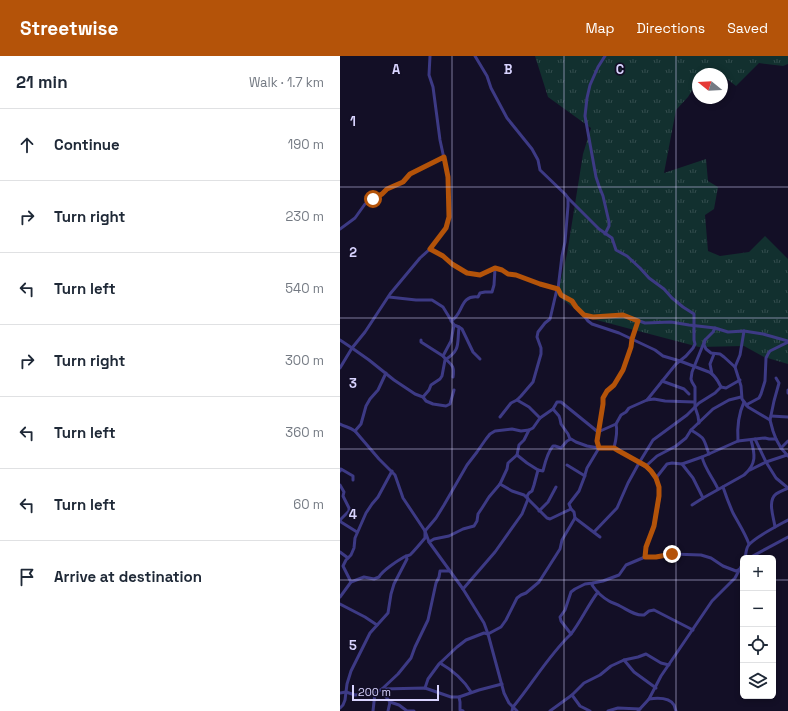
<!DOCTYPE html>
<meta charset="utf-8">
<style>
:root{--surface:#fff;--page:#f2f2f3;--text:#1f2937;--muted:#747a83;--line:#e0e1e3;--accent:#b45309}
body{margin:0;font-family:"Space Grotesk",sans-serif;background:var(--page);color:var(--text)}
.controls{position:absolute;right:12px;bottom:12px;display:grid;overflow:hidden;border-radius:6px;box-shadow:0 2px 6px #0003}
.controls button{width:36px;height:36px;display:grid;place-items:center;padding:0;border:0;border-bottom:1px solid var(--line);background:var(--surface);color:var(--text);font:20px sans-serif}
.compass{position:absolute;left:352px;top:12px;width:36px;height:36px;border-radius:50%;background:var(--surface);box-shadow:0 2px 6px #0003;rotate:288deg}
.scale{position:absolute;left:12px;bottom:10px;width:87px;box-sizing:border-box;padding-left:4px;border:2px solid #d9d4ff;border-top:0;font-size:11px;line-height:14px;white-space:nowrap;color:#d9d4ff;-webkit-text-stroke:3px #130f26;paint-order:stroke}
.stop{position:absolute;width:12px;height:12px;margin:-9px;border:3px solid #b45309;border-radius:50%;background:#fff}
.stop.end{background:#b45309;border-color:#fff;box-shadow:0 1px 4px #0008}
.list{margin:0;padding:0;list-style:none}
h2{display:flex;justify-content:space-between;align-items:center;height:52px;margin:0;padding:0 16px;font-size:17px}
h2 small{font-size:13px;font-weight:400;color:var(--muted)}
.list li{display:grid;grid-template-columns:26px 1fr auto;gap:12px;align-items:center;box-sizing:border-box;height:72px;padding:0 16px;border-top:1px solid var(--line)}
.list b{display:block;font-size:15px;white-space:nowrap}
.list em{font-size:13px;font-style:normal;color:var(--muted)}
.icon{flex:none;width:22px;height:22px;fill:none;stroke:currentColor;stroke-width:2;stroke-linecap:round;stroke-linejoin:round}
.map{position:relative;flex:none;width:448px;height:655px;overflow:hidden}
header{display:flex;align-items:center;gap:24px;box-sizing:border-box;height:56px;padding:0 20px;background:var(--accent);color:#fff}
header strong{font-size:19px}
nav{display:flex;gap:22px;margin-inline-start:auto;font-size:14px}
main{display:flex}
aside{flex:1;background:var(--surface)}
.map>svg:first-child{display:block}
.grass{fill:url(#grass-tufts)}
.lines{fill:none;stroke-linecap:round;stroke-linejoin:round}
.street{stroke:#3d3a85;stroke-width:3}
.route{stroke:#b45309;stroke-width:5}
.grid{fill:none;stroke:#d9d4ff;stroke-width:1;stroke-opacity:0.55}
.grid-label{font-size:13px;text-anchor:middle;font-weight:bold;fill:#d9d4ff;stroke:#130f26;stroke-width:3.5;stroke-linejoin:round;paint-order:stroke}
</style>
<header>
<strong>Streetwise</strong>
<nav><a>Map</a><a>Directions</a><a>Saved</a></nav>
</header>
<main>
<aside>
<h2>21 min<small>Walk · 1.7 km</small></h2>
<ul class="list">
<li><svg class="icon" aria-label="ahead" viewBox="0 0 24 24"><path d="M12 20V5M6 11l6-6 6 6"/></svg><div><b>Continue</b></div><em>190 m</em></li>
<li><svg class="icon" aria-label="right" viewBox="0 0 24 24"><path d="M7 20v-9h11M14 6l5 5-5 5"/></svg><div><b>Turn right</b></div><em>230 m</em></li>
<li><svg class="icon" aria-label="left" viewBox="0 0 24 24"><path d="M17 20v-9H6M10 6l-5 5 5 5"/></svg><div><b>Turn left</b></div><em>540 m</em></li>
<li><svg class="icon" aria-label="right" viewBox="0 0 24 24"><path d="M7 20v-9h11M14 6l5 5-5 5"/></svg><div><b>Turn right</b></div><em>300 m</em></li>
<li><svg class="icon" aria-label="left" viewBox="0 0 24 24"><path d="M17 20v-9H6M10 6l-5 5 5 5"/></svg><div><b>Turn left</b></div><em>360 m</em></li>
<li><svg class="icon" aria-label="left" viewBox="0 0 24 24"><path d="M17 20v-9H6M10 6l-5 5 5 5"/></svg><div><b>Turn left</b></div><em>60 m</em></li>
<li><svg class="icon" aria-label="arrive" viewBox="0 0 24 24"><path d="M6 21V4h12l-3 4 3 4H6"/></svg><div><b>Arrive at destination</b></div></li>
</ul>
</aside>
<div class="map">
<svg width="448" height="655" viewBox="0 0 448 655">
<defs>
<pattern id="grass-tufts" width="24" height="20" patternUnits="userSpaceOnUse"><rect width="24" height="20" fill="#12302f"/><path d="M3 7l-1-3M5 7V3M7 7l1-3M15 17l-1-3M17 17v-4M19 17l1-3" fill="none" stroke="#344d4e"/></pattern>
</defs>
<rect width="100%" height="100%" fill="#130f26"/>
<path class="grass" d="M195,0h253v8l-5,2 -24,-3 -23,23 -14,-11v-1h-24v7l-10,16 -12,13 -12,63 42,-14 2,22 10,6 -4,22 -9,6 3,36 12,5 29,-4 16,-16 23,23v105l-24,-7 -20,-11 -45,1 -114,-30 -28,-22 10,-41 16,-100 8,-26 -43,-31z"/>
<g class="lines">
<g class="street">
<path d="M90,0l-1,19 4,12 7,53 8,37 1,40 -3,11 -16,21 -10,9 -30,36 -25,38 -13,16 17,12 25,20 21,14 8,3 3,4 7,3 13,2 4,-2 4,-14"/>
<path d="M135,0l12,20 4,12 16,30 25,31 6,11 2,10 25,24 3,4v8l-3,36 -3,14 -4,33h-1l-7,30 -5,4 -7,9 -1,5 4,11v6l-8,28 -12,14 -4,4 -6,3 -11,14"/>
<path d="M265,0l-7,11 -8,18 -3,13 -2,18 11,61 3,9 4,10 6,26v4l-4,8"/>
<path d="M0,173l15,-11 10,-14 17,-10 5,-5 16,-7 7,-8 34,-17"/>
<path d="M90,193l13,7 9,8 15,9 13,2 15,-6 7,1 6,4 8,1 24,9 18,5 3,6 12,6 3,6 8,8 9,2 30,-2 22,8 26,-1 18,3 26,3 13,4 16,-1 19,3 25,7"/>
<path d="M49,241l27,3h16l11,7 11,18 -3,16 -8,15c7,9 12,7 10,21"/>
<path d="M111,265c13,-7 8,-26 27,-24l2,-4 5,-1h7l2,-7 1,-16"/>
<path d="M119,271l3,2 11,23 7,7"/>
<path d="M0,284l12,8 -12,20"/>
<path d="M81,284v2l22,14"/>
<path d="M365,284l-1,5 2,4 5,4 9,1 4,3 11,10 6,19 1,13 6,8 22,13 3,11 3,8"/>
<path d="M395,311l5,-12 4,-24"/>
<path d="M372,318l-2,-10 4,-10"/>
<path d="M322,325l22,8 5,5"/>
<path d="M381,331l5,1 14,-8"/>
<path d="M448,334v3"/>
<path d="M83,341l6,-7 2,-5 9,-6 2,-3 3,-16c16,-10 12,-16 14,-33l-5,-2"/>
<path d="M177,344l12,7 11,11"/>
<path d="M307,344l7,-1 11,2 29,1"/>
<path d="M406,349l13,-7 2,-4 4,-13 1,-23 2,-4 2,-3 18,-9"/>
<path d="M213,353l6,7 1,3 1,5 7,10 2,5"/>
<path d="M431,360l17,1"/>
<path d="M430,364l4,-19 5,-18 -3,-5"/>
<path d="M359,367l-1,-7 -3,-9v-20l-3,-5 -1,-3 1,-7 13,-32 8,-8 2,-4"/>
<path d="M0,368c5,3 10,3 15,7l24,28 16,16 8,23 22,33 4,11 34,47 21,34 4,11 16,59 5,10 8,8"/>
<path d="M351,374c15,9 12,8 18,24"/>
<path d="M15,375l6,-7 5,-18 4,-7 8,-9 8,-17"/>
<path d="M415,383l11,23 10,16 12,10"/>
<path d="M398,385c-1,-14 0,-26 6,-39"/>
<path d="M274,392c2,-8 4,-16 2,-24"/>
<path d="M441,392l7,-7"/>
<path d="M177,399l10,8 11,7"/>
<path d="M362,401c3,12 11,21 16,32"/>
<path d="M342,408l11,14 10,20 -11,7"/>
<path d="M227,409l18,11"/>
<path d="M306,410l11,-10 19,-10 10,-8 5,-8 22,-21 16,-9 12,-3"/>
<path d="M410,414l16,-8 21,-7"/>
<path d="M0,415l1,-2 12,7v4"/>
<path d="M316,422l11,-14 5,-1 10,1 20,-7 36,-16 27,-3 4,1h7l5,9 7,8"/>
<path d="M160,428l7,-15 1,-6 9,-8 2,-10 5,-5 5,-10 4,-2 7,-10 13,-9 4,-7h4l37,30 18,-8 5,-9 5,-3 3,-4 18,-8 29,-36 10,-8 7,-8 2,-4 -1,-4v-26l-11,-7 -11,-9 -8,-9 -15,-11 -9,-10 -13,-12 -11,-6 -4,-12 -13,-9 -31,-31"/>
<path d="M0,429l4,7 -1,4 6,12v3l-9,9"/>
<path d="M383,431c3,9 6,17 10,26 6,11 12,20 16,31"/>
<path d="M363,442l41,-23c13,-11 11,-21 7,-35"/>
<path d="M199,455l9,-9 8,-15"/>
<path d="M235,462l25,19"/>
<path d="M0,464l1,2 16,10"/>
<path d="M435,471c-1,-9 -8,-26 1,-33 4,-3 8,-4 12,-6"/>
<path d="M254,476l23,-24 11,-25 11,-20c28,15 21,38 14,64 -1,4 -3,8 -4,12 -3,6 -3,12 -4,18"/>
<path d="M89,486l5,-3 15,-3 14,-7 11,-3 3,-5 1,-7 4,-6 7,-11 11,-13 12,7 12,4 23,23 3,1 21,-10"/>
<path d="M0,496l8,6"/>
<path d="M405,502c1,-4 1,-9 3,-12 5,-8 31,-21 40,-26"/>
<path d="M409,502l39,-21"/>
<path d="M11,526l-8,-16 3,-6 5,-5 3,-7 1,-10 11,-25 6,-9 6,-7 14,-26"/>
<path d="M253,527l-1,2c4,6 10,12 17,16 3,2 8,3 11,5 8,4 15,10 24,9l5,-4 5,-1 39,20"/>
<path d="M123,533l32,-37 27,-38 6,-15 -1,-3 2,-3 3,-2 2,-6 4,-15 5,1c2,-8 4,-18 10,-25h2l6,2 6,-7 4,-2 5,3 11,4 12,2h15l25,15 14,-23 34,-25 12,-12 16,-10 6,-6c-3,-6 -6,-12 -12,-15l-29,-11 -17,-5 -8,-6 -36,-17 -27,-9 -4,-3 -3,-4"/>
<path d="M0,541l11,-15 13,-5 10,2 5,-2c3,-6 18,-16 25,-20 1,0 5,-2 6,-2 5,-5 10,-11 15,-17v-7l11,-13 8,-13 23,-40 10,-13 2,-3 7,-10 4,-5 5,-3 17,-2 9,2 8,-1"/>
<path d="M0,548l25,13 12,8"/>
<path d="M231,578c10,-13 17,-29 27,-42"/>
<path d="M284,604l10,12 22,16"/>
<path d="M100,607c14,8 23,16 31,29"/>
<path d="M85,632l3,-9 11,-15 18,-17 9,-7 18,-7 4,1 13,-7 5,-7 11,-22 4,-3 5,-2 13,-11 21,-33 2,-9 13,-22 -1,-6 -3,-3 -2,-5 10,-13 5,-13 3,-10 12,-20 -2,-7 6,-37v-6l4,-7 7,-6 9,-15 8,-23 1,-8 6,-18"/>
<path d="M0,637l6,-1 9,3 20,-2 7,-4 43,-1 26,9h8l20,-7 23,-6"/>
<path d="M232,639l8,11 10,5"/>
<path d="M119,641l1,5v8l3,1"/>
<path d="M309,643c7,-1 20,-2 25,6 1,2 1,4 2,6"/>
<path d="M0,652l3,-3 2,-5 2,-16 4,-13 19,-38 18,-20 3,-19 3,-10 13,-25 -1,-3"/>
<path d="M33,655l2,-18"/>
<path d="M48,655l2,-9"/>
<path d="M74,655h-7l-8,-6 -9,-3 -6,-8 -2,-5 16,-15 13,-16 4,-11 13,-27 8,-37 3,-6 1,-6h9"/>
<path d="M172,655l1,-4c20,-24 35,-51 58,-73l-10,-13 -1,-4 5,-7 6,-18 4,-3 10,-5 8,-1 10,-2 16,-6 7,-10 19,-8h11l16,-3 29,1 10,3 12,8 13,5 4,-2"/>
<path d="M210,655l22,-16 12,-12 16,-8 11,-9 13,-6 14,-3 8,-3 15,9 8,2"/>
<path d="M268,655l10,-3 22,1"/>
<path d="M298,655l11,-12 12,-23 51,-75 23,-23 8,-15"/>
</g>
</g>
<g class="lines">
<path class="route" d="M33,143l9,-5 5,-5 16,-7 7,-8 34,-17 4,20 1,40 -3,11 -16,21 13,7 9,8 15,9 13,2 15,-7 7,2 6,4 8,1 24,9 18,5 3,6 11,6 4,6 8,8 9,2 30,-2 15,6 -6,18 -1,8 -8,23 -9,15 -7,6 -4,7v6l-6,37 2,7h15l5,3 27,15 5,5 5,7 3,9v9l-5,30 -8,21 -1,10h11l16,-3"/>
</g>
<path class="grid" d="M112,0v655M224,0v655M336,0v655M0,131h448M0,262h448M0,393h448M0,524h403M433,524h15"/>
<g class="grid-label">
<text x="56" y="18">A</text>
<text x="168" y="18">B</text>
<text x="280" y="18">C</text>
<text x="13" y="70">1</text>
<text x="13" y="201">2</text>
<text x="13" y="332">3</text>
<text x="13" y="463">4</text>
<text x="13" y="594">5</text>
</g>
</svg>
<div class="controls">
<button>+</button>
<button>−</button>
<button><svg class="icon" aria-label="locate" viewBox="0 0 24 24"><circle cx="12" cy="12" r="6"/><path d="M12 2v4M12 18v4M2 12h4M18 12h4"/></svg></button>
<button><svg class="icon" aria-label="layers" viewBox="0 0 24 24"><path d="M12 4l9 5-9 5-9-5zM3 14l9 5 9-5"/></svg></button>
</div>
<svg class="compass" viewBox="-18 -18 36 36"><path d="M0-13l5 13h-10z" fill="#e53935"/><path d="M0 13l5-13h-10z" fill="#747a83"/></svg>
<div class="scale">200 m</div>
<div class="stop" style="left:33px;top:143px"></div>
<div class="stop end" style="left:332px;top:498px"></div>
</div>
</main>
